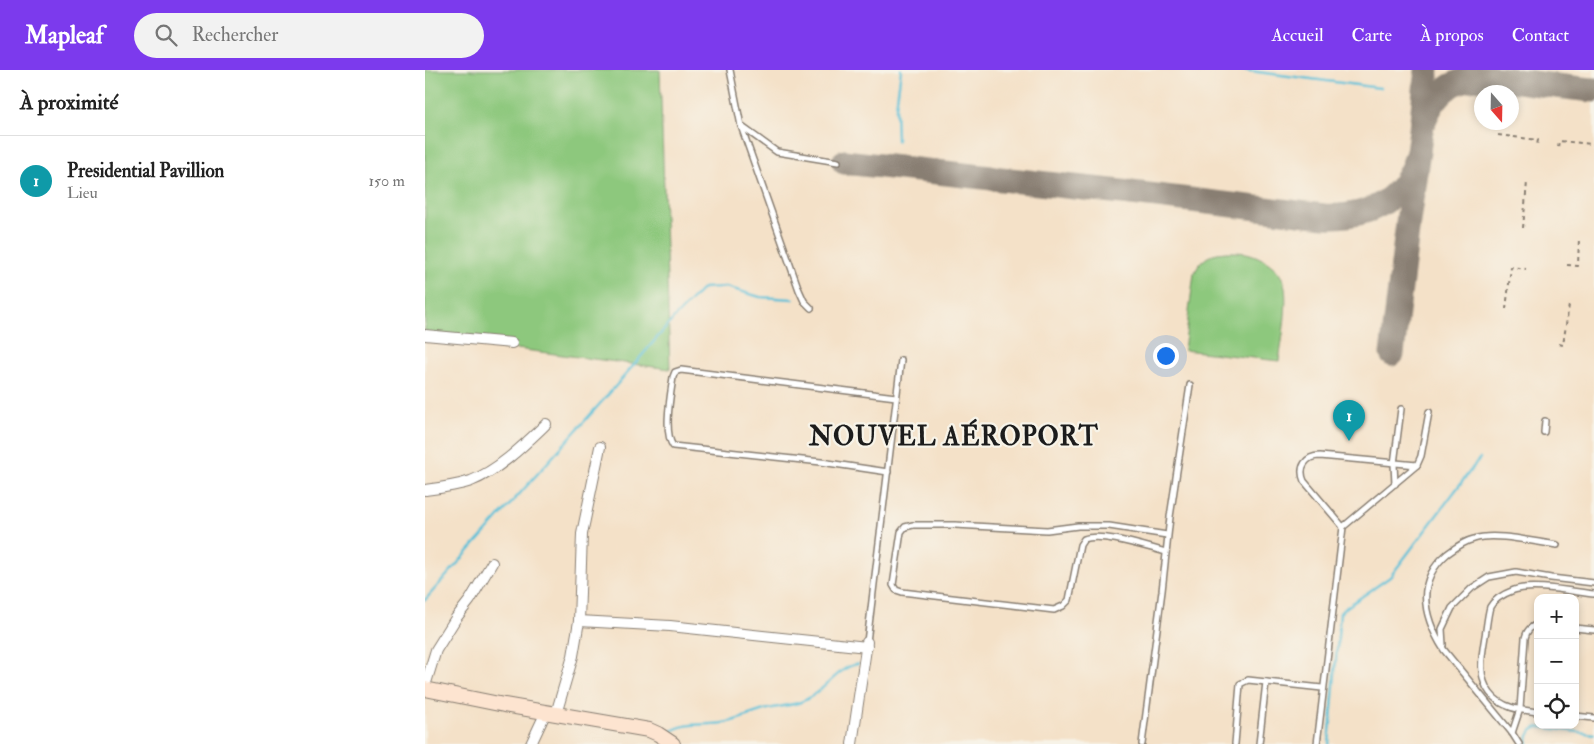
<!DOCTYPE html>
<html lang="fr">
<meta charset="utf-8">
<style>
:root{--surface:#fff;--page:#f2f2f2;--text:#222;--muted:#767676;--line:#e0e0e0;--accent:#7c3aed}
body{margin:0;font-family:"IM FELL Double Pica",serif;background:var(--page);color:var(--text)}
.controls{position:absolute;right:15px;bottom:15px;display:grid;overflow:hidden;border-radius:10px;box-shadow:0 2px 8px #0003}
.controls button{width:45px;height:45px;display:grid;place-items:center;padding:0;border:0;border-bottom:1px solid var(--line);background:var(--surface);color:var(--text);font:25px sans-serif}
.compass{position:absolute;left:1049px;top:15px;width:45px;height:45px;border-radius:50%;background:var(--surface);box-shadow:0 2px 8px #0003;rotate:160deg}
.you{position:absolute;left:740px;top:285px;width:18px;height:18px;margin:-12px;border:4px solid #fff;border-radius:50%;background:#1a73e8;box-shadow:0 0 0 8px #1a73e833}
.badge{display:grid;place-items:center;width:32px;height:32px;border-radius:50%;background:var(--accent);color:#fff;font-size:16px;font-weight:700}
.pin{position:absolute;translate:-50% -41px;filter:drop-shadow(0 1px 2px #0008)}
.pin::after{content:'';position:absolute;top:26px;width:18px;height:15px;background:inherit;clip-path:polygon(0 0,100% 0,50% 100%)}
.list{margin:0;padding:0;list-style:none}
h2{display:flex;justify-content:space-between;align-items:center;height:65px;margin:0;padding:0 20px;font-size:21px}
h2 small{font-size:16px;font-weight:400;color:var(--muted)}
.list li{display:grid;grid-template-columns:32px 1fr auto;gap:15px;align-items:center;box-sizing:border-box;height:90px;padding:0 20px;border-top:1px solid var(--line)}
.list b{display:block;font-size:19px;white-space:nowrap}
.list p{margin:0;font-size:16px;white-space:nowrap;color:var(--muted)}
.list em{font-size:16px;font-style:normal;color:var(--muted)}
.icon{flex:none;width:28px;height:28px;fill:none;stroke:currentColor;stroke-width:2;stroke-linecap:round;stroke-linejoin:round}
.map{position:relative;flex:none;width:1169px;height:674px;overflow:hidden}
header{display:flex;align-items:center;gap:30px;box-sizing:border-box;height:70px;padding:0 25px;background:var(--accent);color:#fff}
header strong{font-size:24px}
nav{display:flex;gap:28px;margin-inline-start:auto;font-size:18px}
.search{width:350px;height:45px;background:var(--page);display:flex;align-items:center;gap:12px;box-sizing:border-box;padding:0 18px;border-radius:28px;color:var(--muted);font-size:19px}
main{display:flex}
aside{flex:1;background:var(--surface)}
.map>svg:first-child{display:block}
.green{fill:#8dc87d;stroke:#54724c}
.lines{fill:none;stroke-linecap:round;stroke-linejoin:round}
.stream{stroke:#5ac0d8;stroke-width:2.5}
.taxiway{stroke:#887e72;stroke-width:25}
.lane-casing{stroke:#887e72;stroke-width:8}
.street-casing{stroke:#887e72;stroke-width:12}
.secondary-casing{stroke:#887e72;stroke-width:16}
.path{stroke:#887e72;stroke-width:2;stroke-dasharray:4 4;stroke-linecap:butt}
.lane{stroke:#fff;stroke-width:5}
.street{stroke:#fff;stroke-width:10}
.secondary{stroke:#fde4d0;stroke-width:14}
.labels{text-anchor:middle;stroke-width:4.5;stroke-linejoin:round;paint-order:stroke}
.district-label{font-size:26px;font-weight:bold;letter-spacing:1px;fill:#1c1c1c;stroke:#f7f3e8}
</style>
<header>
<strong>Mapleaf</strong>
<div class="search"><svg class="icon" aria-label="search" viewBox="0 0 24 24"><circle cx="10" cy="10" r="6"/><path d="M15 15l6 6"/></svg>Rechercher</div>
<nav><a>Accueil</a><a>Carte</a><a>À propos</a><a>Contact</a></nav>
</header>
<main>
<aside>
<h2>À proximité<small></small></h2>
<ul class="list">
<li><span class="badge" style="background:#0f9aa8">1</span><div><b>Presidential Pavillion</b><p>Lieu</p></div><em>150 m</em></li>
</ul>
</aside>
<div class="map">
<svg width="1169" height="674" viewBox="0 0 1169 674">
<rect width="100%" height="100%" fill="#f7f3e8"/>
<filter id="ink" filterUnits="userSpaceOnUse"><feTurbulence type="fractalNoise" baseFrequency=".02" numOctaves="2"/><feDisplacementMap in="SourceGraphic" scale="10" xChannelSelector="R" yChannelSelector="G"/><feConvolveMatrix kernelMatrix="1 2 1 2 8 2 1 2 1" color-interpolation-filters="sRGB"/></filter>
<filter id="wash" filterUnits="userSpaceOnUse"><feTurbulence type="fractalNoise" baseFrequency=".0096" numOctaves="4" result="noise"/><feDisplacementMap in="SourceGraphic" scale="20" xChannelSelector="R" yChannelSelector="G"/><feGaussianBlur stdDeviation="1.12" result="paint"/><feColorMatrix in="noise" values="0 0 0 0 0 0 0 0 0 0 0 0 0 0 0 0 0 1.4 0 .05"/><feComposite in="paint" operator="in"/></filter>
<g filter="url(#wash)">
<rect width="100%" height="100%" fill="#f4e1c8"/>
<g class="green">
<path d="M0,0h235l10,299 -245,-32z"/>
<path d="M801,182c7,0 14,0 20,1 15,3 34,15 38,30 5,18 -2,58 -5,78l-95,-11 10,-77 7,-11 7,-5 9,-4z"/>
</g>
<g class="lines">
<g class="stream">
<path d="M817,0l138,18"/>
<path d="M472,71l-1,-34 5,-37"/>
<path d="M0,530l189,-212 60,-70 29,-30 23,-1 34,10 33,2"/>
<path d="M242,664c16,-13 38,-8 56,-11 14,-2 27,-9 41,-13 11,-3 23,-4 34,-7 24,-7 41,-38 60,-39"/>
<path d="M904,674l11,-131 4,-4 46,-32 90,-119"/>
<path d="M1103,674c-3,-8 3,-14 10,-17l56,7"/>
</g>
<g class="taxiway">
<path d="M999,51c20,-51 55,-45 101,-39 23,3 46,6 69,8"/>
<path d="M419,92l296,32 184,22c48,2 81,-17 94,-64"/>
<path d="M967,284l17,-140 12,-84 6,-60"/>
</g>
</g>
</g>
<g filter="url(#ink)">
<g class="lines">
<defs>
<g id="lane">
<path d="M305,0l11,56 58,164 5,11 7,7"/>
<path d="M316,56l36,26 61,10"/>
<path d="M1119,362l1,-11"/>
<path d="M463,402l-67,-10 -148,-16c-10,-14 -2,-53 0,-69l2,-5 6,-2 215,27"/>
<path d="M970,414l-1,-20 7,-55"/>
<path d="M918,457l-39,-46c-6,-14 2,-25 16,-25l97,9"/>
<path d="M741,482c-20,-5 -64,-20 -82,-13l-4,6 -11,55 -6,6 -9,4 -152,-18 -6,-2 -3,-5 8,-53 4,-5 8,-2h42l92,5 31,-4h31l58,9"/>
<path d="M1150,558l19,2"/>
<path d="M442,572l34,-282"/>
<path d="M1018,575l-1,-16 10,-21 20,-20 17,-11 27,-5 35,6 43,5"/>
<path d="M1113,642c-18,-2 -37,-4 -48,-19 -14,-18 -7,-43 -4,-63 1,-7 2,-16 4,-23 5,-9 16,-14 24,-17 19,-7 60,2 80,4"/>
<path d="M1150,646l19,2"/>
<path d="M1087,663l8,-24 5,-71c2,-8 5,-11 13,-14"/>
<path d="M717,674l20,-153 8,-74 20,-132"/>
<path d="M810,674l5,-60 8,-4 74,8"/>
<path d="M834,674l7,-62"/>
<path d="M892,674l26,-217 74,-62 4,-9 8,-44"/>
<path d="M1094,674l-7,-11 -68,-83c-20,-32 -30,-68 3,-96 8,-6 17,-13 27,-15 21,-7 60,3 83,6"/>
</g>
<g id="street">
<path d="M0,265l87,8"/>
<path d="M0,420c15,-2 31,-4 46,-9 28,-11 54,-37 75,-57"/>
<path d="M154,551l91,5 197,21"/>
<path d="M0,616l11,-36 20,-32 14,-18 22,-37"/>
<path d="M131,644l17,-58 6,-35 3,-87 18,-87"/>
<path d="M106,674l15,-32"/>
<path d="M427,674l15,-102"/>
</g>
<path id="secondary" d="M0,619l79,16 145,25 9,4 15,10"/>
</defs>
<use href="#lane" class="lane-casing"/>
<use href="#street" class="street-casing"/>
<use href="#secondary" class="secondary-casing"/>
<g class="path">
<path d="M1073,65l40,5 -1,5"/>
<path d="M1133,77l1,-6 34,3"/>
<path d="M1098,158l4,-46"/>
<path d="M1142,195l11,1 1,-28"/>
<path d="M1081,239l5,-42 15,2"/>
<path d="M1134,274l4,1 6,-40"/>
</g>
<use href="#lane" class="lane"/>
<use href="#street" class="street"/>
<use href="#secondary" class="secondary"/>
</g>
</g>
<g class="labels">
<g class="district-label">
<text x="529" y="375">NOUVEL AÉROPORT</text>
</g>
</g>
</svg>
<div class="controls">
<button>+</button>
<button>−</button>
<button><svg class="icon" aria-label="locate" viewBox="0 0 24 24"><circle cx="12" cy="12" r="6"/><path d="M12 2v4M12 18v4M2 12h4M18 12h4"/></svg></button>
</div>
<svg class="compass" viewBox="-18 -18 36 36"><path d="M0-13l5 13h-10z" fill="#e53935"/><path d="M0 13l5-13h-10z" fill="#767676"/></svg>
<div class="you"></div>
<div class="pin badge" style="left:924px;top:371px;background:#0f9aa8">1</div>
</div>
</main>
